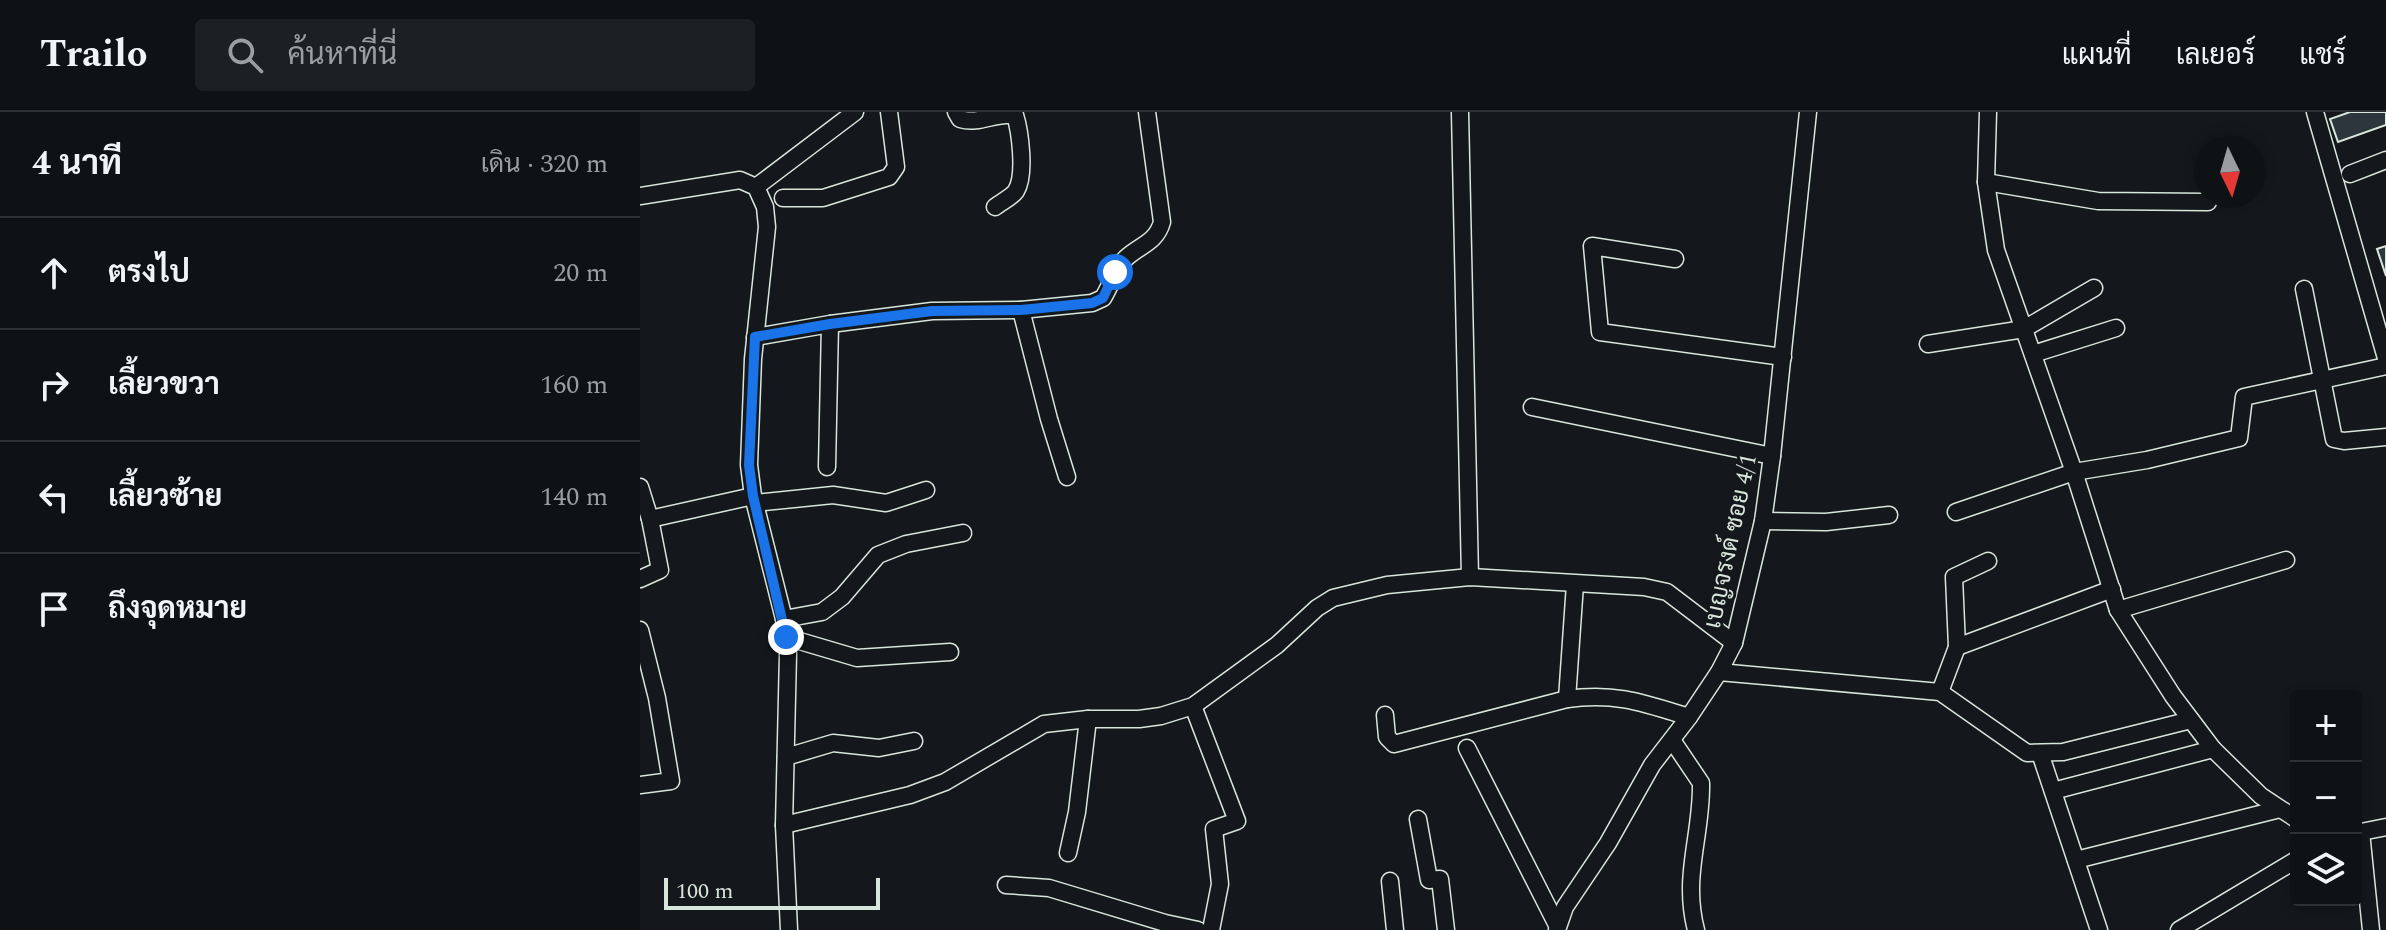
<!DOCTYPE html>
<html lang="th">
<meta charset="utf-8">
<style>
:root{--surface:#0f1215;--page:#1d2022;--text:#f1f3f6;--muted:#9b9ea0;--line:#2f3234}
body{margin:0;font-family:Spectral,Sarabun,serif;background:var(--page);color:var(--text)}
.controls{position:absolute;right:24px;bottom:24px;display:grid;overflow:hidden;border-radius:8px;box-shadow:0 4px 12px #0003}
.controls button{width:72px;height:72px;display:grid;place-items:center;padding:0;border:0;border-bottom:2px solid var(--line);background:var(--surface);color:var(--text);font:40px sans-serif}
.compass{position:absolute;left:1554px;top:24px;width:72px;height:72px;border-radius:50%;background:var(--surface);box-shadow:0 4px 12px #0003;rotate:175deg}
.scale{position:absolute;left:24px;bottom:20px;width:216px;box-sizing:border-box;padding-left:8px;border:4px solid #d8e6dc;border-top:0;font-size:22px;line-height:28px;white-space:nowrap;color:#d8e6dc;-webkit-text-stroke:6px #14181c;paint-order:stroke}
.stop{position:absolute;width:24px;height:24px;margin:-18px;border:6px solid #1a73e8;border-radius:50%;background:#fff}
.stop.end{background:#1a73e8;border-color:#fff;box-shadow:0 2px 8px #0008}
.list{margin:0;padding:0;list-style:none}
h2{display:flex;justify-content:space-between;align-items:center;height:104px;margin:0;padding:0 32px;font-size:34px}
h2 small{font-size:26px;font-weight:400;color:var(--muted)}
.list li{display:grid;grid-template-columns:52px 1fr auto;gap:24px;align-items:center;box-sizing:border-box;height:112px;padding:0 32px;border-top:2px solid var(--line)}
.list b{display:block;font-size:30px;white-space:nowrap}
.list em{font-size:26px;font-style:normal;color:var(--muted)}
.icon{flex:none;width:44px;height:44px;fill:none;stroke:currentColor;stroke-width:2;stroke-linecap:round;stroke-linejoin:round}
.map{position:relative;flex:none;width:1746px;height:818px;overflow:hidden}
header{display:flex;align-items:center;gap:48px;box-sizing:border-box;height:112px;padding:0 40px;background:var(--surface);border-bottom:2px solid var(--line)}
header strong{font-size:38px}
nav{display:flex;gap:44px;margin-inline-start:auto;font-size:28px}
.search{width:560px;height:72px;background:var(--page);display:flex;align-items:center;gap:20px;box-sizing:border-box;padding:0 28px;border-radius:8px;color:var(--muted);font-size:30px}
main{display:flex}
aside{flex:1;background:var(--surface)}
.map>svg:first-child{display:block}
.building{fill:#2c363c;stroke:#d8e6dc;stroke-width:2}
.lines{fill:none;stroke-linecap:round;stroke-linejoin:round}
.minor-casing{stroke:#d8e6dc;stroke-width:19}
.minor{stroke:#14181c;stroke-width:16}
.route{stroke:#1a73e8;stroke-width:10}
.labels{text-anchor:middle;stroke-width:6;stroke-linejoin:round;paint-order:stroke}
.street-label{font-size:24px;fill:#d8e6dc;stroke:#14181c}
</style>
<header>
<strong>Trailo</strong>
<div class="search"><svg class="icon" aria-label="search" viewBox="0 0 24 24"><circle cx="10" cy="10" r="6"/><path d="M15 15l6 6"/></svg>ค้นหาที่นี่</div>
<nav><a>แผนที่</a><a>เลเยอร์</a><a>แชร์</a></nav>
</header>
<main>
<aside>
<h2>4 นาที<small>เดิน · 320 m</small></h2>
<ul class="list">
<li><svg class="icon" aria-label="ahead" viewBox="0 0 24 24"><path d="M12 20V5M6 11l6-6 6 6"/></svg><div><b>ตรงไป</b></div><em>20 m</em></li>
<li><svg class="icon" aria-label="right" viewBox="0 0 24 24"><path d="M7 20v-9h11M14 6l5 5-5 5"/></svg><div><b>เลี้ยวขวา</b></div><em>160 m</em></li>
<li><svg class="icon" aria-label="left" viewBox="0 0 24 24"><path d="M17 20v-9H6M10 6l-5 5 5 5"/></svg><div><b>เลี้ยวซ้าย</b></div><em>140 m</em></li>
<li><svg class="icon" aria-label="arrive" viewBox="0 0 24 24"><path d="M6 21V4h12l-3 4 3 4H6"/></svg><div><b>ถึงจุดหมาย</b></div></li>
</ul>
</aside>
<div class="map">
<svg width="1746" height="818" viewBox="0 0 1746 818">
<rect width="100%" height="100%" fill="#14181c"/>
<g class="building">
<path d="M1710,0h36v13l-48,17 -8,-23z"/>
<path d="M1746,134v30l-9,-27z"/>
</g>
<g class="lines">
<defs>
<g id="minor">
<path d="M316,0l4,7c20,6 35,-7 55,-4 5,16 11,60 1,76 -4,6 -15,11 -21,16"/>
<path d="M820,0l10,465"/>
<path d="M1348,0l-2,70 10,68 78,222 44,138 55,86 40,53 48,47 35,23"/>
<path d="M1675,0l71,246"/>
<path d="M1710,62l36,-14"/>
<path d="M1346,70l112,19 110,1"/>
<path d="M116,75l99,-75"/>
<path d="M0,84l100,-16 16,7 9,20 2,20 -14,132 -4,106 4,31 31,123 4,35 -4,171 5,105"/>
<path d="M143,86h40l66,-21 7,-10 -7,-55"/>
<path d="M1035,147l-83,-13 8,86 183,25"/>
<path d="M1664,177l30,150 10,2 42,-4"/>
<path d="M381,198l28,109 18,58"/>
<path d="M115,225l75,-13 102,-13 89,-1 71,-7 11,-5c8,-13 12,-29 23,-40 14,-13 30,-15 36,-36l-15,-110"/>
<path d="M1288,232l96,-15 70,-41"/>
<path d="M1393,242l83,-26"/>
<path d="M892,295l240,49"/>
<path d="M187,355l3,-143"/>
<path d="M0,375l10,32 10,51 -20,9"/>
<path d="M115,391l78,-8 53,8 40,-13"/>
<path d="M1316,400l118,-40 73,-12 92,-22 5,-41 142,-31"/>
<path d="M10,407l103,-23"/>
<path d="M1123,409l63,1 63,-7"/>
<path d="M1478,498l168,-50"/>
<path d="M144,507l38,-7 20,-15 36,-42 28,-11 57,-11"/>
<path d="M0,518l17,68 14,83 -31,4"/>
<path d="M146,525l71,21 93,-6"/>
<path d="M1317,535l155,-58"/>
<path d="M1079,560l221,20 87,61 36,-1 128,-32"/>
<path d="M1300,580l17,-45 -3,-70 34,-16"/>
<path d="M927,587l8,-115"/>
<path d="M553,594l44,115 -23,8 6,55 -9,46"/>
<path d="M745,603l2,22 7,7 173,-45c48,-7 77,4 122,18"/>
<path d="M1032,628l29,43c1,52 -19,93 -5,147"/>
<path d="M827,636l90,177"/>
<path d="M1400,641l59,177"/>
<path d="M146,645l47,-14 46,5 35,-7"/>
<path d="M1413,679l160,-42"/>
<path d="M778,707l11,61 11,-1 6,51"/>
<path d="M144,713l126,-30 35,-13 99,-58 44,-5h51l22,-3 32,-10 84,-61 40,-37 16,-10 54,-13 83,-8 174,10 23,5 67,51"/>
<path d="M428,741l9,-41 11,-93"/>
<path d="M1436,748l204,-51"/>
<path d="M750,769l5,49"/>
<path d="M366,773l43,3 116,35 33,7"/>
<path d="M917,818l8,-23 43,-64 44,-78 37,-48 30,-45 15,-29 29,-122 9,-65 36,-344"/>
<path d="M1539,818l117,-70"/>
<path d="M1731,818l-10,-98 25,-5"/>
</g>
</defs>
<use href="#minor" class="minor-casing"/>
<use href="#minor" class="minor"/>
</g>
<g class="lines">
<path class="route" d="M146,525l-33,-141 -4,-31 6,-128 75,-13 102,-13 89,-1 71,-7 11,-5 12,-26"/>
</g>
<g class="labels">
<g class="street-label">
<text transform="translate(1090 429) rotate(-78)" y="8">เบญจรงด์ ซอย 4/1</text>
</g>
</g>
</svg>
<div class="controls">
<button>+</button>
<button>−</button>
<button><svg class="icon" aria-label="layers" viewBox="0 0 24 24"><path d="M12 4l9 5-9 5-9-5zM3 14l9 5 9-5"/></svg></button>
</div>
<svg class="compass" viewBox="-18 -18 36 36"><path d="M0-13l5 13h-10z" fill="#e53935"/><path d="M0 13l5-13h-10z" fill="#9b9ea0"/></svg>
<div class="scale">100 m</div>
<div class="stop" style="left:475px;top:160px"></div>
<div class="stop end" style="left:146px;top:525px"></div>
</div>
</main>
